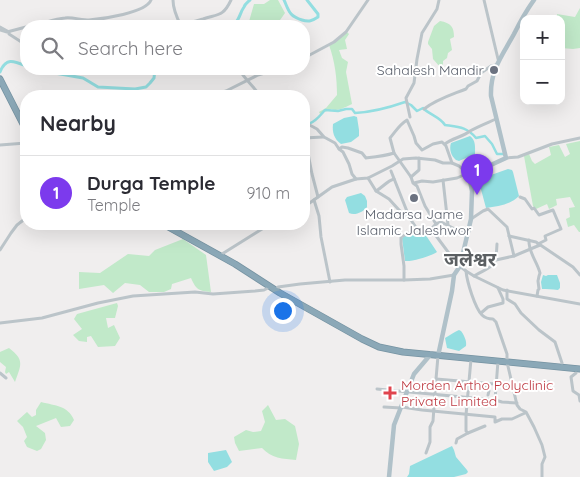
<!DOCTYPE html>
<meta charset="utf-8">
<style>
:root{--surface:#fff;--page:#f7f7f7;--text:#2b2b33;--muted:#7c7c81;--line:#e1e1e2;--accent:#7c3aed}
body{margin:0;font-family:Quicksand,"Noto Sans Devanagari",sans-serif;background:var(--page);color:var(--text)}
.controls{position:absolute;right:15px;top:15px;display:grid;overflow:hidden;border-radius:10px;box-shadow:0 5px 20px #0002}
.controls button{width:45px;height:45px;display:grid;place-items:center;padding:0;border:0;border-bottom:1px solid var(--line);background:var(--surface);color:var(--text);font:25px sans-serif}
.you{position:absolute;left:282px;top:310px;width:18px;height:18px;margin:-12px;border:4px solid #fff;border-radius:50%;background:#1a73e8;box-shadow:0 0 0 8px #1a73e833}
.badge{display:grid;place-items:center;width:32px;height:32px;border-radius:50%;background:var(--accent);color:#fff;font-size:16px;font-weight:700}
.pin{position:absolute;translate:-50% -41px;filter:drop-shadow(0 1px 2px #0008)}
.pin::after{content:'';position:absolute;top:26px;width:18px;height:15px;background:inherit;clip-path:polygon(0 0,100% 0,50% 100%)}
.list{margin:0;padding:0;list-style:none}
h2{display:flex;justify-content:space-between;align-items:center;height:65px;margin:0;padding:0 20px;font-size:21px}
h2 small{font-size:16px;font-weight:400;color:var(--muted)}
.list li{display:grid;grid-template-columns:32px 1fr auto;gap:15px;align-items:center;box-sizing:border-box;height:75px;padding:0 20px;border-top:1px solid var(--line)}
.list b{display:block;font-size:19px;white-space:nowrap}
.list p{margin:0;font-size:16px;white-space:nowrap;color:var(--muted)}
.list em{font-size:16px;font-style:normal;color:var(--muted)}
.icon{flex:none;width:28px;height:28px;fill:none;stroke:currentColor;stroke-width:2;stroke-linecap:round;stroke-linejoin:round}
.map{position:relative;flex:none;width:580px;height:477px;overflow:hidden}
.search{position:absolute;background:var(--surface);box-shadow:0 5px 20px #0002;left:20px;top:20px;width:290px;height:55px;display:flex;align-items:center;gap:12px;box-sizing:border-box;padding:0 18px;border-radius:20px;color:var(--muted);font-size:19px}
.panel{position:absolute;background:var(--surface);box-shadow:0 5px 20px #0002;left:20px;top:90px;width:290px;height:140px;border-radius:20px}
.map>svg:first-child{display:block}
.green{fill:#c1e9c9}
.water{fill:#93dee1}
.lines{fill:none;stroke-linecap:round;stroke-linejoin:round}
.canal{stroke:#93dee1;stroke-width:2.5}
.river{stroke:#93dee1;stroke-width:3}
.highway-casing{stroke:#7693a2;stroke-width:7}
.minor{stroke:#bbc4c9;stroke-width:3}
.major{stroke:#b0c1c9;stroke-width:4.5}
.highway{stroke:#8ba8b7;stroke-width:5.5}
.worship-dot{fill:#6b7280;stroke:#fff;stroke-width:2}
.health-dot{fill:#e0444e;stroke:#fff;stroke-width:2}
.labels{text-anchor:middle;stroke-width:4;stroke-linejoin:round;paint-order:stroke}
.worship-label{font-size:14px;fill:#5b616d;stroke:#fff;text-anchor:end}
.health-label{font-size:14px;fill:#be3a42;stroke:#fff;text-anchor:start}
.district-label{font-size:19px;font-weight:bold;fill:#5b5f62;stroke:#fff}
</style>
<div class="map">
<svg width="580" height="477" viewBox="0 0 580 477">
<rect width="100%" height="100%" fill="#f0eeee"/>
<g class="green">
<path d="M270,0h8l7,13 -7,10 -8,3 -22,-1 6,-21h10z"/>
<path d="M580,8v40l-7,1 -12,-1v-29h-4v-5l18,3z"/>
<path d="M440,21c11,2 14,6 14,16l-4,2 2,11 -4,3 -1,5 -4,3v6h-3l-7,-8 -1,-10 -4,-5v-2l6,-16z"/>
<path d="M347,32l2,2 -4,6 2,9 -8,1 3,8 6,4 -2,10 6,32c-7,3 -14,8 -21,5l-11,5 -1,-2 7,-4 11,-13c0,-17 -2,-33 -8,-50z"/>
<path d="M580,141v91h-1l-5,-7 -6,2 -2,-8 4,-2 -1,-9 6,-1 -5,-10 -14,2 1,6 -8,4 -2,-5 -11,5 -3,-3 -9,-50 5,-2 3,7 3,3 16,-9 -2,-8 10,-2 6,12 5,-3 -4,-10z"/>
<path d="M183,239l23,16 5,37c-13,-1 -15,-3 -20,-14l-19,6 -1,5 -7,3h-15l-9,-7 -15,-2 -12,10 -9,-8 -25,4v-17l21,1 28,-19 21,2 6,-6z"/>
<path d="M117,303l1,3 -3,12h-9l2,10 6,-3 6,13 -5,8 -17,1 -7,-11 -4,1v5l-8,-1 -6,-6 9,-6 -8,-10 3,-5z"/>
<path d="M9,348c16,12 12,17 6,34l-6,-10 -3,2 -1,-2 1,-5 -6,-5v-10z"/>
<path d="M41,402c15,4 26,3 33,18l-4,6 -9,1 -5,-9 -20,8 9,7 1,7 -5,9 -4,2 -10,-4 -3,-6 3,-4 -4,-10 -6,-6 10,-9 5,5 4,-2v-5z"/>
<path d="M268,405l8,15 9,-1 10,7 4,18 -3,16c-13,-1 -25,-2 -34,-12l-23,3 -4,-8 -1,-6 12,-7 7,2 8,-1 4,-9 -3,-11z"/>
</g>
<g class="water">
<path d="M354,116l3,1 2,13v6l-8,6 -10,2c-7,-5 -9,-12 -8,-20l11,-6z"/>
<path d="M470,136c6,4 5,12 5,18l-16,7 -3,-1c-5,-4 -7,-11 -5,-17z"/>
<path d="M508,169l4,1 1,2 6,24c-9,9 -21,10 -33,12l-7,-26v-4l2,-2 10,-1z"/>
<path d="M361,193l4,3 2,5v6c-4,5 -12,9 -18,6l-4,-13 2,-3z"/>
<path d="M419,231l4,1 2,2 12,18c-6,4 -25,10 -32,9l-3,-23 9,-6 3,1z"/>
<path d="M543,275l3,1 2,-1h9l3,8v5l-2,2c-6,-1 -11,-1 -16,-1l-1,-7z"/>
<path d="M459,330l2,1c3,4 6,10 5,15l-7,5 -12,-3 -2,-10c5,-3 8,-5 14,-8z"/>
<path d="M452,446l2,4 2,7 11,13 1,2 -2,2 -12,3h-47l2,-3 1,-8z"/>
<path d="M226,450l6,12 -5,5 -13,4 -6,-9v-9z"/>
</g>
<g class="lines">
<path class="canal" d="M304,125c9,-1 15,-8 21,-15l13,1 8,-2h6l3,4c19,-1 33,-5 50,-11l6,3 6,6 6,-3c7,7 17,9 22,17 14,2 22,2 31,13l9,-2 7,8 5,10h6"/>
<g class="river">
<path d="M284,0c5,11 5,16 18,20 7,2 10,1 16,-3v-3l-11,-14"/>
<path d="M232,26c8,-5 7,-12 12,-19 1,-3 4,-5 6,-7"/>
<path d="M32,69l51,9 15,9 37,2 11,-2 4,-4 4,-5 1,-9"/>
<path d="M0,72c6,-15 14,-11 26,-6"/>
</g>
<defs>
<g id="highway">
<path d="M0,79l26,51"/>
<path d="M163,224l72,40 45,29 82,46 17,8 24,5 177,17"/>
</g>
</defs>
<use href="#highway" class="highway-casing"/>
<g class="minor">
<path d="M173,0c0,9 4,18 8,26"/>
<path d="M484,0l14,59"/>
<path d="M30,26c12,-2 24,-7 35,-8 7,-1 16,2 24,2 13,-1 57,-7 62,-20"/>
<path d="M180,26c7,-2 15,-5 23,-7 15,-5 20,-2 28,-19"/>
<path d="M0,27l9,5v2l17,11"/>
<path d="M0,30l7,2 19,-5"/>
<path d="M304,58l30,-16 12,-10 22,-32"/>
<path d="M239,69c6,11 15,17 21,27"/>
<path d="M211,96l15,-5 32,-16 20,-6"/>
<path d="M424,109c13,-10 27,-14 42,-20l2,-3 9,-5 4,-8 10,-7 5,-1"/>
<path d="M410,117l-4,-19 8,-15 3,-24 5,-26 15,-24 2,-9"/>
<path d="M304,122l13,7 7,8 11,6 4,6 4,3 6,12 3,10 4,5"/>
<path d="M304,138l19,-1"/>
<path d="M305,138l7,36 6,23"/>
<path d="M445,144c7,-6 18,-7 25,-13 9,-5 17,-8 26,-12"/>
<path d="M0,145l26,-2"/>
<path d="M339,149l3,-2 6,1 14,5 4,5c9,-1 19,-2 28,-5l17,24 2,6 4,3 8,20 11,18 5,-2 16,8 11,1"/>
<path d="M394,153l-4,-15c6,-7 9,-13 17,-18l7,16 2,7 6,7 11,-6 9,-2 4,4 6,17"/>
<path d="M506,158l12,-1 34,-13 28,-6"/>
<path d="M391,171l19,48"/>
<path d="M411,177l8,-7v-12"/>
<path d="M368,178l8,13 13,8 10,11 12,10 6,9h14l5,-5"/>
<path d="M443,180l5,45"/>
<path d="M414,183l8,-2 11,1 24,-4 9,-4h3"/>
<path d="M376,191c7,-4 11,-10 18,-12"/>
<path d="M520,197l5,2 7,10 2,-1 5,7 14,-5 8,19 -16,7 1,4 -8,4"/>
<path d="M314,200l5,16 2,21 9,45"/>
<path d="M304,207l28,-20 24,-8 12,-1 24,-12 11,-7 13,-1 19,2 8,3h9l7,3 10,9"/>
<path d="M471,219l12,-8 5,-2 19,18 7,29 -18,4"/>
<path d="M431,229l26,35 9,7 8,5 29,14 77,14"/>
<path d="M509,236l27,6 37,25 7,8"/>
<path d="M529,240c-1,12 8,21 11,33l-1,3 -1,5 1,8 -1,1 -1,6"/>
<path d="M0,250l11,-17 6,-8 9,-7"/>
<path d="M222,254l48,-30"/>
<path d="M514,256l26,-11"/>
<path d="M466,271c1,11 9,37 16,44 3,3 7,4 11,4l3,3 11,32v8l10,43 3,4 6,3 8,15 8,18 3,12 -3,7v13"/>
<path d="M474,276c19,-11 22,-7 23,-32"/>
<path d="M404,280v-14l-3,-22v-7l16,-8"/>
<path d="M276,290l2,-3 22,-3 45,-4h59l26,-1 24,-4"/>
<path d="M507,290v9l8,5 6,9 18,17 16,12 7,21"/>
<path d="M481,313l7,-6 15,-4v-4l-5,-11"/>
<path d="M0,323l42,-5 56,-15 35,-7 62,-4 18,2 42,-3 9,-1 6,-3"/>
<path d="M471,359l-5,56v16l2,2 17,-7"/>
<path d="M498,361l-3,39 7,2 15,1"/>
<path d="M0,373l6,5"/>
<path d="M576,373l-5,4 2,14 6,4 1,6"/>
<path d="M436,379l59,5 17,1"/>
<path d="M486,384v3l3,4 -1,4"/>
<path d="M535,387l14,-5"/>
<path d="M377,389l118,11"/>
<path d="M384,407l17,1"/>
<path d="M402,407l20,3 73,7v5l7,-3h10l13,-6"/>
<path d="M456,443l1,-4 11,-6"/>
<path d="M426,453l4,-11v-15l3,-6 3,-42 2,-23"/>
</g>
<g class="major">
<path d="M438,356l14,-65 2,-16 6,-9 11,-47 1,-28 -3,-16 37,-17 -15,-62c-1,-26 11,-40 23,-62 6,-12 12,-23 20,-34"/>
<path d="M389,477l5,-52 20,-51 17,-20"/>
</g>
<use href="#highway" class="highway"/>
</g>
<g class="worship-dot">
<circle cx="494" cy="70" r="5"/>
<circle cx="414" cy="198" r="5"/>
</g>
<path class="health-dot" d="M387.5 385.5h5v5h5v5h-5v5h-5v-5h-5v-5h5z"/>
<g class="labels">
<g class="worship-label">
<text x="484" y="75">Sahalesh Mandir</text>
<text x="414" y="219" text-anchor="middle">Madarsa Jame<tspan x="414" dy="16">Islamic Jaleshwor</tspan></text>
</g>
<g class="health-label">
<text x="401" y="390">Morden Artho Polyclinic<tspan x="401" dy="16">Private Limited</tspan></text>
</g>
<g class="district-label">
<text x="470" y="266">जलेश्वर</text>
</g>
</g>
</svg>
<div class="controls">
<button>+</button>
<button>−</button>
</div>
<div class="you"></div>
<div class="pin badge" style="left:477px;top:195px">1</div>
<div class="search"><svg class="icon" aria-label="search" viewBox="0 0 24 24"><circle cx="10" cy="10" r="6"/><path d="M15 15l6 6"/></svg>Search here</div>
<section class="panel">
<h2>Nearby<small></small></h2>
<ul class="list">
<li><span class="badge">1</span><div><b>Durga Temple</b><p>Temple</p></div><em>910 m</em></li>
</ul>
</section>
</div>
